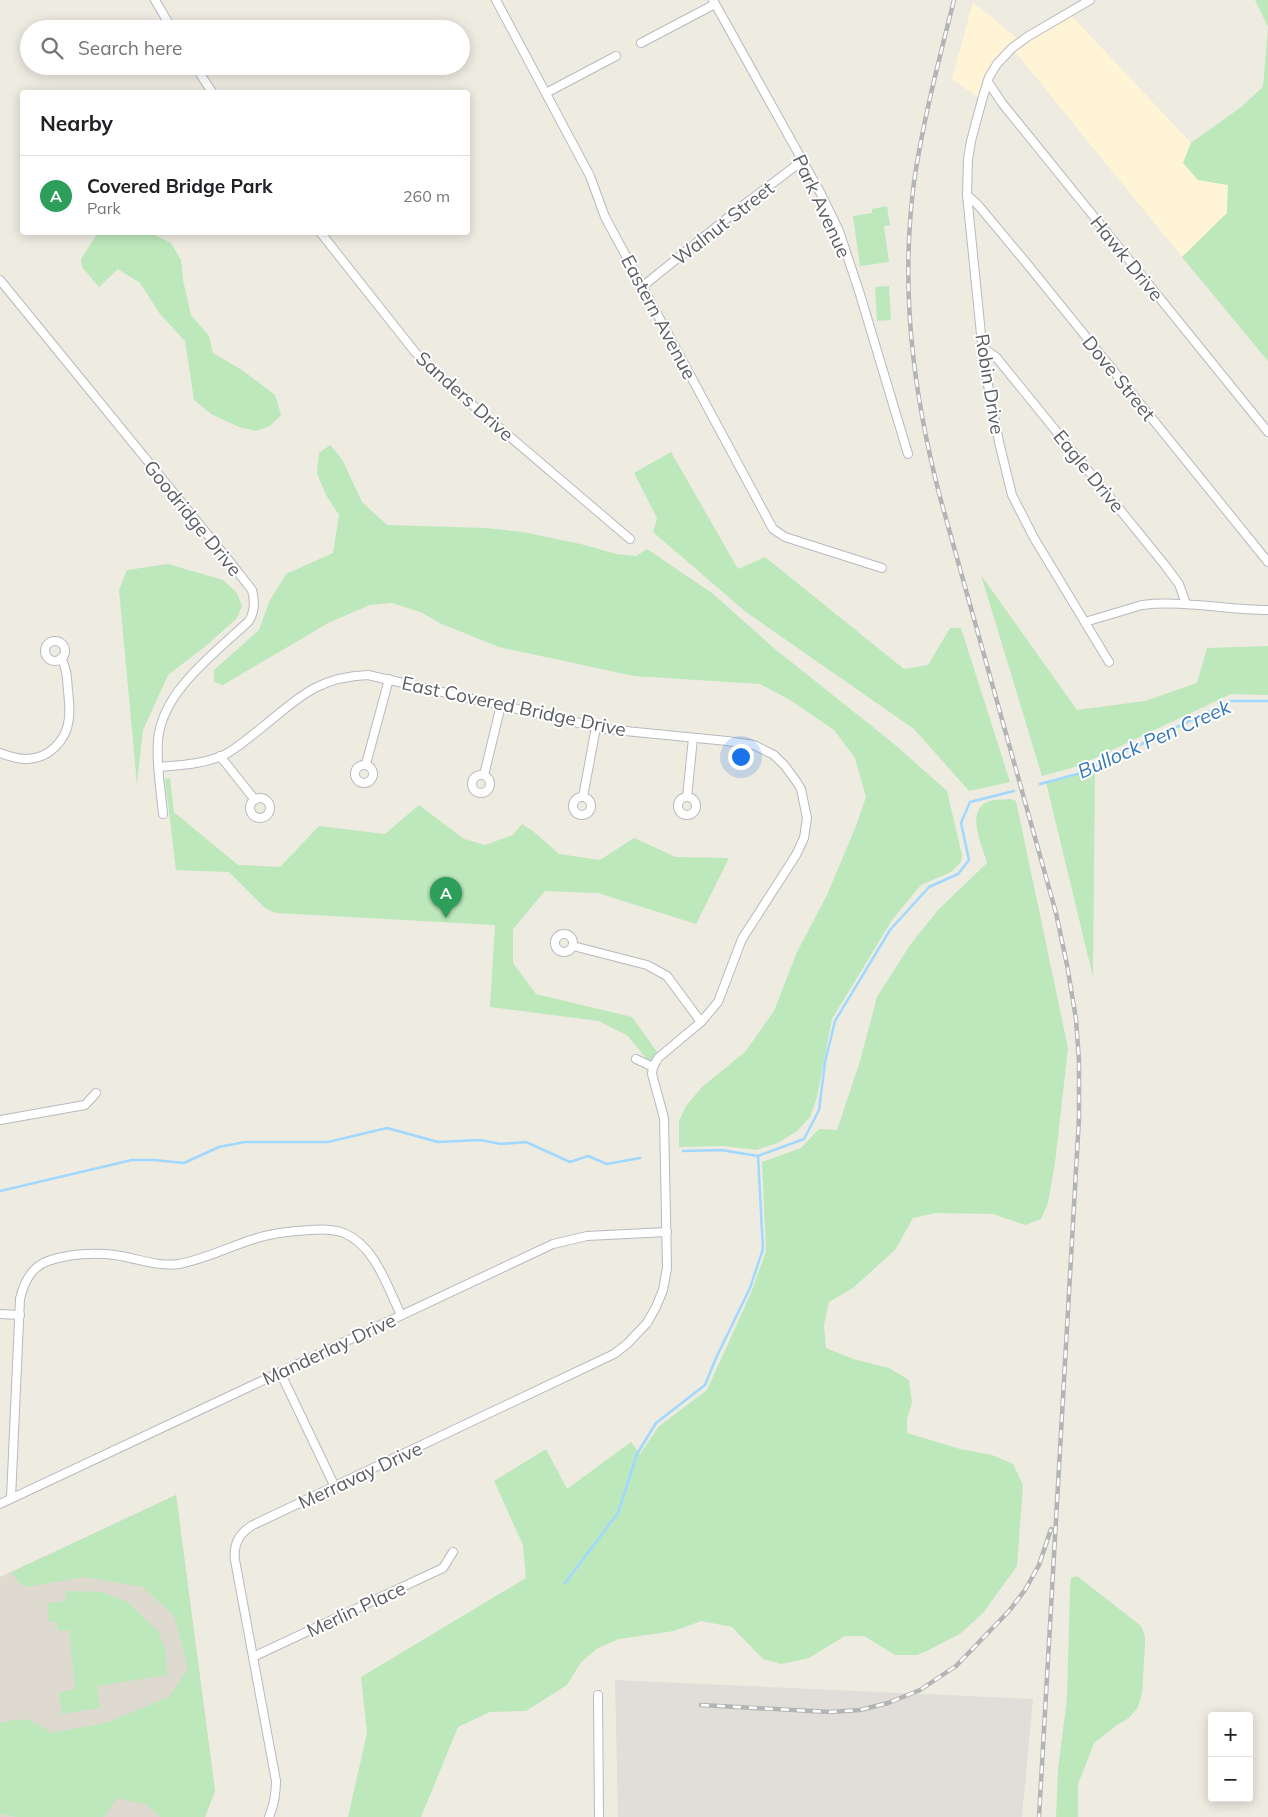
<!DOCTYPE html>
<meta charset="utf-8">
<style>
:root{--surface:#fff;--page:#f6f6f6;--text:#202124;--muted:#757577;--line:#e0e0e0;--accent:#f62a1f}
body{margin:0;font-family:Mulish,sans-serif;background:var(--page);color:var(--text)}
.controls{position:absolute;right:15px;bottom:15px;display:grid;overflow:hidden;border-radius:5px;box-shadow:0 2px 12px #0003}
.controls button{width:45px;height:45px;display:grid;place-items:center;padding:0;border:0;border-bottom:1px solid var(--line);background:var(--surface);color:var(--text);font:25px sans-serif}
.you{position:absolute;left:740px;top:756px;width:18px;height:18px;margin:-12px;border:4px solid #fff;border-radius:50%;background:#1a73e8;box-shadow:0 0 0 8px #1a73e833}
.badge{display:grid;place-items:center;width:32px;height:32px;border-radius:50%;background:var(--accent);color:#fff;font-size:16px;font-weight:700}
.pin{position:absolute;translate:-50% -41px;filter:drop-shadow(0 1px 2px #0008)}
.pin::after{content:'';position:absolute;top:26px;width:18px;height:15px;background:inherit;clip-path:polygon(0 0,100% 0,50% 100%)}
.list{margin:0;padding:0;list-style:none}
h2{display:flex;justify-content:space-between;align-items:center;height:65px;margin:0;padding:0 20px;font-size:21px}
h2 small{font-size:16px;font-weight:400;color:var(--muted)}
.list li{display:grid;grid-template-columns:32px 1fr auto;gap:15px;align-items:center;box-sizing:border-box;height:80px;padding:0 20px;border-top:1px solid var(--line)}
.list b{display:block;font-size:19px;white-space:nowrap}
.list p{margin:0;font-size:16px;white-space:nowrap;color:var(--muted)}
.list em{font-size:16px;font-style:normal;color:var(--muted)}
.icon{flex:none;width:28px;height:28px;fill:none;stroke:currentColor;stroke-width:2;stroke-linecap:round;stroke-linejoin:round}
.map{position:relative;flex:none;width:1268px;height:1817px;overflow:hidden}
.search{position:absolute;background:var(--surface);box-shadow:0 2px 12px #0003;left:20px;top:20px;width:450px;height:55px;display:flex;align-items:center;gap:12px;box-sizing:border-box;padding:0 18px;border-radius:28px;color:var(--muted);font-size:19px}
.panel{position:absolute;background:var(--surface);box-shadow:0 2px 12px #0003;left:20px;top:90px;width:450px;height:145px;border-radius:5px}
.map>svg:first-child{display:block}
.commercial{fill:#fff4d5}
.industrial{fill:#e1ded9}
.education{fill:#dedad0}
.green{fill:#bce8bb}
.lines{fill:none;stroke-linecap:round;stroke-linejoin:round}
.stream{stroke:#a0d8ff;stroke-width:2.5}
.minor-casing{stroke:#b7babf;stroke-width:10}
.minor{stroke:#fff;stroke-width:8}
.rail-casing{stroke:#b3b4b4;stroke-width:4.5}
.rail{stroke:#fff;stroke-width:2.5;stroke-dasharray:8;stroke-linecap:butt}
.labels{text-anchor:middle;stroke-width:4;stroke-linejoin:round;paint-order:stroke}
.street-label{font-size:19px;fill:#5a5e63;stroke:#fff}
.water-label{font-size:20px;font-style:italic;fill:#3678b8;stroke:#fff}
</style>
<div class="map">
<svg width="1268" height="1817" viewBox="0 0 1268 1817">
<rect width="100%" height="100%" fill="#eeebe1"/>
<path class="commercial" d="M973,2l47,39 48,-29 123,131 -8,20 15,17 30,5 -1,28 -45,44 -170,-209 -15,16 -15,36 -30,-21z"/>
<path class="industrial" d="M615,1680l418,19 -11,118h-404z"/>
<path class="education" d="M176,1495l39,296 -10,26h-205v-240z"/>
<g class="green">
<path d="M1255,0h13v361l-86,-104 45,-44 1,-28 -30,-5 -15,-17 8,-20 50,-36 22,-20 5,-60z"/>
<path d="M887,206l3,19 -6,1 5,36 -29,4 -7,-50 19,-3v-4z"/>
<path d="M98,233h53l20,10 10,17 2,20 8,35 18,21 4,17 29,17 33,25 6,20 -11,11 -14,5 -17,-4 -28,-13 -17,-14 -9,-59 -25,-27 -20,-31 -22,-14 -19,18 -17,-20 -1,-8z"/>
<path d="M889,286l2,34 -14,1 -2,-34z"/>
<path d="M330,445l12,14 20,43 25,23 99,3 37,4 62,13 31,9 20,2 11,-7 65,44 63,56 118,94 54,48 15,64 -1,7 -10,10 -30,13 -29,35 -60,99 -15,78 -7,20 -13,14 -19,12 -22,7 -32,-4 -45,1v-26l7,-15 16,-19 43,-35 29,-41 23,-59 30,-57 29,-69 10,-29 -11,-39 -21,-28 -44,-30 -30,-16 -126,-8 -135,-29 -57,-23 -22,-12 -28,-9 -22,2 -40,17 -107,63 -9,-3v-12l45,-40 11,-30 16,-26 47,-21 6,-38 -13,-20 -9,-22 2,-20z"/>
<path d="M671,452l67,117 27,-12 139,112 24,-4 22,-37h11l49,154 -41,9 -55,-62 -168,-117 -93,-80 4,-14 -23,-45z"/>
<path d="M168,564l55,16 14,13 5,13 -5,12 -30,27 -39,30 -25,55 -6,54 -18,-194 8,-20z"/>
<path d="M981,575l96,135 68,-9 52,-18 10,-35 61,-2v49l-37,-1 -153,72 -36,10z"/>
<path d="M1095,766l-2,211 -47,-195 35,-9z"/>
<path d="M170,778l4,34 64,53 42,2 39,-41 66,8 34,-29 45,34 21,6 28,-10 9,-11 11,7 26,23 41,6 34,-22 42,19 53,1 -33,66 -98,-31 -53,-2 -32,38v34l23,31 96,23 28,39 -7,11 -25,-31 -29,-15 -109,-14 5,-82 -219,-12 -11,-5 -36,-36 -53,-2 -11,-91z"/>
<path d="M1010,799l6,2 52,247 -13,115 -7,40 -7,16 -16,6 -32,-11 -58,-1 -22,5 -18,32 -42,38 -24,14 -5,23 2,23 27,11 36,9 20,12 3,22 -5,17v14l53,16 32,6 21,9 10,21 -6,81 -34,47 -22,20 -30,16 -14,6h-22l-31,-19h-19l-36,22 -28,6 -18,-5 -31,-32 -31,-6 -27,10 -55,8 -21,9 -17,14 -14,23 -41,26 -36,1 -32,15 -37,90h-73l19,-84 -6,-56 165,-99 -3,-33 -29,-64 52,-32 21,40 64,-47 9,12 18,-27 49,-37 44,-97 15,-42 -4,-89 39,-14 18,-19 18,1 23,-69 17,-64 33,-52 29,-36 48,-46c-4,-16 -22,-51 0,-61 6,-3 16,-2 23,-3z"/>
<path d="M176,1495l39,296 -10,26h-44l-16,-13 -28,-6 -13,19h-87l-17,-3v-91c23,-6 32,-5 51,10l55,-10 63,-26 19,-29 -14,-52 -31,-29 -59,-10 -58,10 -8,-5 -6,-10z"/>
<path d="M1077,1576l64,50 4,10v9l-3,48 -4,14 -9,11 -12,7 -23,18 -16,41v33h-22l2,-48 9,-70 3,-109 1,-12z"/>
<path d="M65,1591l38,1 24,10 31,29 8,21 1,23 -70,11 3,22 -38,6 -3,-22 16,-3 -6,-59 -11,1 -2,-9h-7l-2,-19 19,-2z"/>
</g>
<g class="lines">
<g class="stream">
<path d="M1040,784l41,-11 150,-72h37"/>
<path d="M683,1151l38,-1 37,6"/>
<path d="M0,1191l132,-31h22l30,3 35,-16 26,-5h83l59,-14 51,14 42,-2 21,4 25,-2 44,20 18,-6 19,8 33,-6"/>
<path d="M565,1583l53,-70 19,-59 19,-31 49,-38 11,-27 34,-70 13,-39 -5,-93 46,-17 15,-29 6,-48 10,-41 55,-91 39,-43 29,-13 11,-14 -8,-37 9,-21 44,-11"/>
</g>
<defs>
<g id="minor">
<path d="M155,0l17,29"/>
<path d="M496,0l94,176 15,41 168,312 12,8 97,31"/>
<path d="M713,0l108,194 18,37 20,60 49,163"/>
<path d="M1090,0l-63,37 -15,11 -15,16 -8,13 -7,23 -11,41 -3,18 -1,36 17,169 15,78 13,53 22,43 75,124"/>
<path d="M641,43l74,-39"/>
<path d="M195,66l17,26"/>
<path d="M988,82l14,21 266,329"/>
<path d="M546,93l70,-37"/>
<path d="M967,195l11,10 50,60 240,297"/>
<path d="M320,232l95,120 33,32 182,155"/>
<path d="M0,280l230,282 22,28c3,11 3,21 -3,31 -34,32 -88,71 -91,120 -2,24 3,49 5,73"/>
<path d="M643,286l98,-79 61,-46"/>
<path d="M982,347l14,10 168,207 15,20 7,20"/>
<path d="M1085,622l57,-17c42,-5 84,5 126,5"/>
<circle cx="55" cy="651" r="10"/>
<path d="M0,753c8,3 17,6 26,6 23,0 41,-19 43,-41 1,-9 0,-18 -1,-27 -1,-12 -1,-23 -7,-33"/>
<path d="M220,756l35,44"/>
<path d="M366,764l23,-85"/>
<circle cx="364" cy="774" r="9"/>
<path d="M159,767c22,-2 47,-3 67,-13 11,-6 20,-14 29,-21 40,-31 58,-56 113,-58l237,54 122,12 27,4 20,10 11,11 11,15 5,8 6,29 -3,20 -8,17 -54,84 -24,63 -17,20 -43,36 -5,9 -1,7 12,44 3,150 -4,22 -7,17 -9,16 -20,21 -13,10 -361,171c-14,8 -20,19 -18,35l41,221c0,13 -2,24 -7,36"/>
<circle cx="481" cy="784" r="9"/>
<path d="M484,775l17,-70"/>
<circle cx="582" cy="806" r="9"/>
<circle cx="687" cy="806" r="9"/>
<path d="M583,797l13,-70"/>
<path d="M687,797l6,-59"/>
<circle cx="260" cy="808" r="10"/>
<circle cx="564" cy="943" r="9"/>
<path d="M573,946l74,19 20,11 34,46"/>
<path d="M636,1059l17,8"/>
<path d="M0,1120l85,-15 11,-12"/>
<path d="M0,1314l20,1"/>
<path d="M280,1372l55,115"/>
<path d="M11,1498l9,-199c4,-17 11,-32 28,-38 20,-7 47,-9 67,-6 21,3 43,12 64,9 27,-5 49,-17 75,-25 18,-6 37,-8 56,-9 11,-1 23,-1 34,3 31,13 43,53 57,82"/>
<path d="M0,1504l553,-260 34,-8 80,-4"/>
<path d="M253,1657l190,-89 10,-16"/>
<path d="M598,1695l1,122"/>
</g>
</defs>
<use href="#minor" class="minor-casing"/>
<use href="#minor" class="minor"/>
<defs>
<g id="rail">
<path d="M954,0c-15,60 -31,120 -40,182 -14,107 -1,211 26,315l116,416 11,52 9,54 3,42v57l-40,699"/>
<path d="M701,1705l129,7 30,-2 28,-7 32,-13 36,-24 53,-55 16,-21 14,-25 12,-36"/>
</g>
</defs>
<use href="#rail" class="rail-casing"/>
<use href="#rail" class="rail"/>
</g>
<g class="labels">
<g class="street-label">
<text transform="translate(822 206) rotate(65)" y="7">Park Avenue</text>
<text transform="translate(723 223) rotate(-38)" y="7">Walnut Street</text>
<text transform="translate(1127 258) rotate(51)" y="7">Hawk Drive</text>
<text transform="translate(659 317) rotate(62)" y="7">Eastern Avenue</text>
<text transform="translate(1119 378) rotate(51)" y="7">Dove Street</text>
<text transform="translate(990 384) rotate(81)" y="7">Robin Drive</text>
<text transform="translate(465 396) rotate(42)" y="7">Sanders Drive</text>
<text transform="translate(1089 471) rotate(51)" y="7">Eagle Drive</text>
<text transform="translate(193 518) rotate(51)" y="7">Goodridge Drive</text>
<text transform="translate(514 706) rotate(12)" y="7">East Covered Bridge Drive</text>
<text transform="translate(329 1349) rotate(-25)" y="7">Manderlay Drive</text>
<text transform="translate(360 1475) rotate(-25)" y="7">Merravay Drive</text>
<text transform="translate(356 1609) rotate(-25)" y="7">Merlin Place</text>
</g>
<g class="water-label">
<text transform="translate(1154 739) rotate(-24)" y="7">Bullock Pen Creek</text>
</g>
</g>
</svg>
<div class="controls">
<button>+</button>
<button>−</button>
</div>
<div class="you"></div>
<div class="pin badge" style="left:446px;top:918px;background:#2e9e5b">A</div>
<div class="search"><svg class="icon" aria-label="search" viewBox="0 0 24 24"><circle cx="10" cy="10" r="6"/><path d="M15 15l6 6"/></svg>Search here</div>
<section class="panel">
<h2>Nearby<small></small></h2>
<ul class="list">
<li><span class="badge" style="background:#2e9e5b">A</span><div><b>Covered Bridge Park</b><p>Park</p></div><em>260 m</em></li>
</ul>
</section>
</div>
